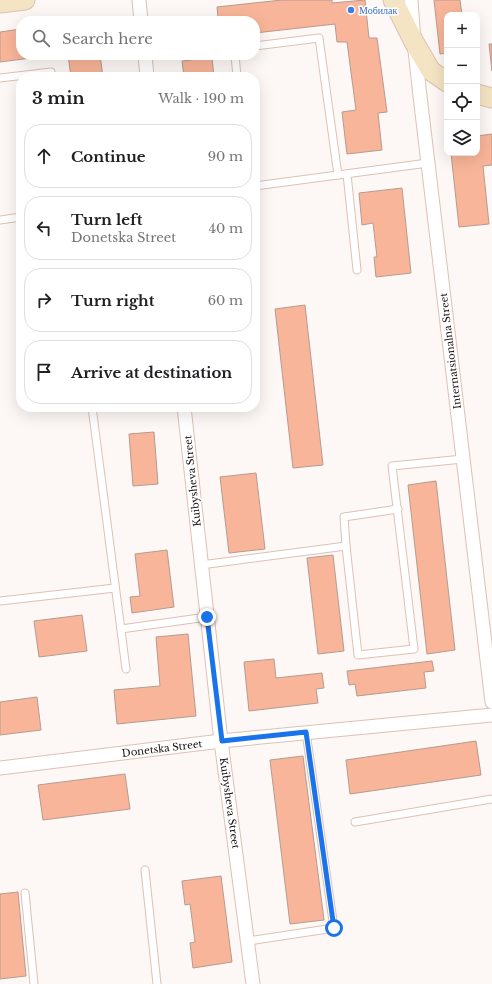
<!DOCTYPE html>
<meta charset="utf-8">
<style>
:root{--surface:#fff;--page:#f2f2f2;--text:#202124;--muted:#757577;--line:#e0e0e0}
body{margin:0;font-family:"Libre Baskerville",serif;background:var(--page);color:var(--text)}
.controls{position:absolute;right:12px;top:12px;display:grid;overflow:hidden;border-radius:8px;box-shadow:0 4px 16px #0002}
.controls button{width:36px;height:36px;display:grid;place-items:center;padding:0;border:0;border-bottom:1px solid var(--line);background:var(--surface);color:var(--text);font:20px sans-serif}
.stop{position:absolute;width:12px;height:12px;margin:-9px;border:3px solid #1a73e8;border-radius:50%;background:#fff}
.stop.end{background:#1a73e8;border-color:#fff;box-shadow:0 1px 4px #0008}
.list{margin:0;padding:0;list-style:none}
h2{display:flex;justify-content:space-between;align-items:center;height:52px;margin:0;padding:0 16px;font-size:17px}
h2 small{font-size:13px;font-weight:400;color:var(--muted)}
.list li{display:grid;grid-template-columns:26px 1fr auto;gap:12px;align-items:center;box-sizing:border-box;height:64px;margin:0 8px 8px;padding:0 8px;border:1px solid var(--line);border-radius:16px}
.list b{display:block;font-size:15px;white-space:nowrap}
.list p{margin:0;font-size:13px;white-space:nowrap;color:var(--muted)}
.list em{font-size:13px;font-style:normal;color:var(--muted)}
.icon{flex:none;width:22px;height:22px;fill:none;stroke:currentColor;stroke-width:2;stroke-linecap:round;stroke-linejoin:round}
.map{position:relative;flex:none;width:492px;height:984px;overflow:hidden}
.search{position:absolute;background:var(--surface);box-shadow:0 4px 16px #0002;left:16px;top:16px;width:244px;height:44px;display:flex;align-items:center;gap:10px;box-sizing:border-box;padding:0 14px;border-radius:16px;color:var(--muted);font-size:15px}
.panel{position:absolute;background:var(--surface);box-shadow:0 4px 16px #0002;left:16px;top:72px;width:244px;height:340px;border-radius:16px}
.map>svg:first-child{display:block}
.building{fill:#f8b599;stroke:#b69b90}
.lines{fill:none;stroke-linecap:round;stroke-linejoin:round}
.service-casing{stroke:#ddc1b5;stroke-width:9}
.minor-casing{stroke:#ddc1b5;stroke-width:15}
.secondary-casing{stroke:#ddc1b5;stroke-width:21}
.service{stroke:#fff;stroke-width:7}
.minor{stroke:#fff;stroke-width:13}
.secondary{stroke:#f5e4c3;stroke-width:19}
.route{stroke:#1a73e8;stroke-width:5}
.shop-dot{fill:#3f7fe0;stroke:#fff;stroke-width:1.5}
.labels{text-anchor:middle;stroke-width:3;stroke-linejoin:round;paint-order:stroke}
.shop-label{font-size:10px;fill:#366cbe;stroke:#fff;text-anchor:start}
.street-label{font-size:10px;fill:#19100c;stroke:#fff}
</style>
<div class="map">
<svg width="492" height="984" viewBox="0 0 492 984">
<rect width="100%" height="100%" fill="#fdf7f5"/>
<g class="building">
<path d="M282,0h50v3l33,-3 4,38h8l10,74 -9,1 4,37 -35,4 -5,-42 14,-2 -9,-68h-10l-2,-18 -80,9v-12h-67l-1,-1 31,-3 -1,-10z"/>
<path d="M434,0h26l2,15h-15v38l-7,1z"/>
<path d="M21,29v26h34l-55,7v-30z"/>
<path d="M489,44h3v27z"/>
<path d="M68,55h32l3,22h-32z"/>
<path d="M191,55h30v1l-9,2 2,19h-30l-2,-16 10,-1z"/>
<path d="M492,134v31l-9,1 6,58 -30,3 -8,-74h26v-17z"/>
<path d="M402,188l9,85 -35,4 -2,-20h3l-4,-34 -11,2 -3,-32z"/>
<path d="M305,305l18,160 -30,3 -18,-159z"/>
<path d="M21,362v25l-3,-24z"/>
<path d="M154,432l4,52 -25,2 -4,-52z"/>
<path d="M256,473l9,76 -36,4 -9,-76z"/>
<path d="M436,481l19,169 -28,4 -19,-169z"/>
<path d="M167,550l7,57 -42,6 -2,-16 10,-1 -5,-42z"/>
<path d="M333,555l11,96 -26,3 -11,-96z"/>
<path d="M82,615l5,36 -48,6 -5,-36z"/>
<path d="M188,634l8,82 -79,8 -3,-34 46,-4 -4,-49z"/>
<path d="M274,659l2,19 46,-5 2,15 -8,1 2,14 -69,8 -5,-49z"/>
<path d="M432,661l2,10 -10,1 2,16 -69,8 -2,-12 -6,1 -2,-14z"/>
<path d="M37,697l4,33 -41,5v-33z"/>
<path d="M476,741l5,34 -131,19 -4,-34z"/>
<path d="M303,756l21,164 -34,4 -20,-164z"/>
<path d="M125,774l5,35 -87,11 -5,-35z"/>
<path d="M221,876l11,86 -39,6 -3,-25 5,-1 -5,-38 -5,1 -3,-24z"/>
<path d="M18,892l8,84 -26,3v-85z"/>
</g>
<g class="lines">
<defs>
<g id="service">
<path d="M255,46l64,-8 19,137"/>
<path d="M235,55l2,22"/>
<path d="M0,78l51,-6 1,5"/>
<path d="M347,174l10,96"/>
<path d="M255,186l173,-23"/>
<path d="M0,220l21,-3"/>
<path d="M92,407l34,262"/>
<path d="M346,546l-2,-29 54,-8"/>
<path d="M201,565l145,-19 12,109 56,-6 -22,-183 71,-7"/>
<path d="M0,601l115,-13"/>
<path d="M121,629l86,-12"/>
<path d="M355,822l137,-23"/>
<path d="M145,870l12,114"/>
<path d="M25,893l9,91"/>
<path d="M248,941l86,-13 -28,-196"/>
</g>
<g id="minor">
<path d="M139,0l2,21"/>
<path d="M411,0l3,42 6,54 72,606"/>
<path d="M145,55l2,22"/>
<path d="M184,407l37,334 32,243"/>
<path d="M0,768l221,-27 271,-26"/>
</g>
<g id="secondary">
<path d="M393,0l21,42 17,29 16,11"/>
<path d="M0,3l25,-3"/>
<path d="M477,94l15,4"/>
</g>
</defs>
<use href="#service" class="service-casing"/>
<use href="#minor" class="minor-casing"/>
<use href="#secondary" class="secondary-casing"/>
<use href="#service" class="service"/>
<use href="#minor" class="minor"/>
<use href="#secondary" class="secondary"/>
</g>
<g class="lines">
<path class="route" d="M207,617l15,124 84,-9 28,196"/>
</g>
<circle class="shop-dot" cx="351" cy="10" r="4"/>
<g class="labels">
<g class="shop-label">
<text x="359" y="14">Мобилак</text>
</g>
<g class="street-label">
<text transform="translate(450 351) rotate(-97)" y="4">Internatsionalna Street</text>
<text transform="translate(192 481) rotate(-96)" y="4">Kuibysheva Street</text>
<text transform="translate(162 748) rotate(-7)" y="4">Donetska Street</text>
<text transform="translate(230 803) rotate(82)" y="4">Kuibysheva Street</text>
</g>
</g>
</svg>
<div class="controls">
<button>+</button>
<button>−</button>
<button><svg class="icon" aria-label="locate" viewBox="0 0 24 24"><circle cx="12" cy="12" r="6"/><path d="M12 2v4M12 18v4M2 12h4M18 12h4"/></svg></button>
<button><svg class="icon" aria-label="layers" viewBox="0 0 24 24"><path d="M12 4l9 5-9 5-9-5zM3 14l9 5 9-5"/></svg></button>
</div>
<div class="stop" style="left:334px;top:928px"></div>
<div class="stop end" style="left:207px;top:617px"></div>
<div class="search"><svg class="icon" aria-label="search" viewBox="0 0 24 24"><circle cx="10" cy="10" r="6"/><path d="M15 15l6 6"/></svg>Search here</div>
<section class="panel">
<h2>3 min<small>Walk · 190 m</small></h2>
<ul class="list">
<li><svg class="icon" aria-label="ahead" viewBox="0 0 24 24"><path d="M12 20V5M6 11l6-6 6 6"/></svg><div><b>Continue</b></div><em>90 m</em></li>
<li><svg class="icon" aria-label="left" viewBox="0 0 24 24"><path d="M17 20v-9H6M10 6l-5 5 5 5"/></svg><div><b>Turn left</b><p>Donetska Street</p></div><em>40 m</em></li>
<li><svg class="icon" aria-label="right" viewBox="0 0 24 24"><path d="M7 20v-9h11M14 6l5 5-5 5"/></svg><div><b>Turn right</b></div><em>60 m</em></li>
<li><svg class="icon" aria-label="arrive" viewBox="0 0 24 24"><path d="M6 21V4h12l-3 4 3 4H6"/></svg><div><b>Arrive at destination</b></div></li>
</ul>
</section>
</div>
